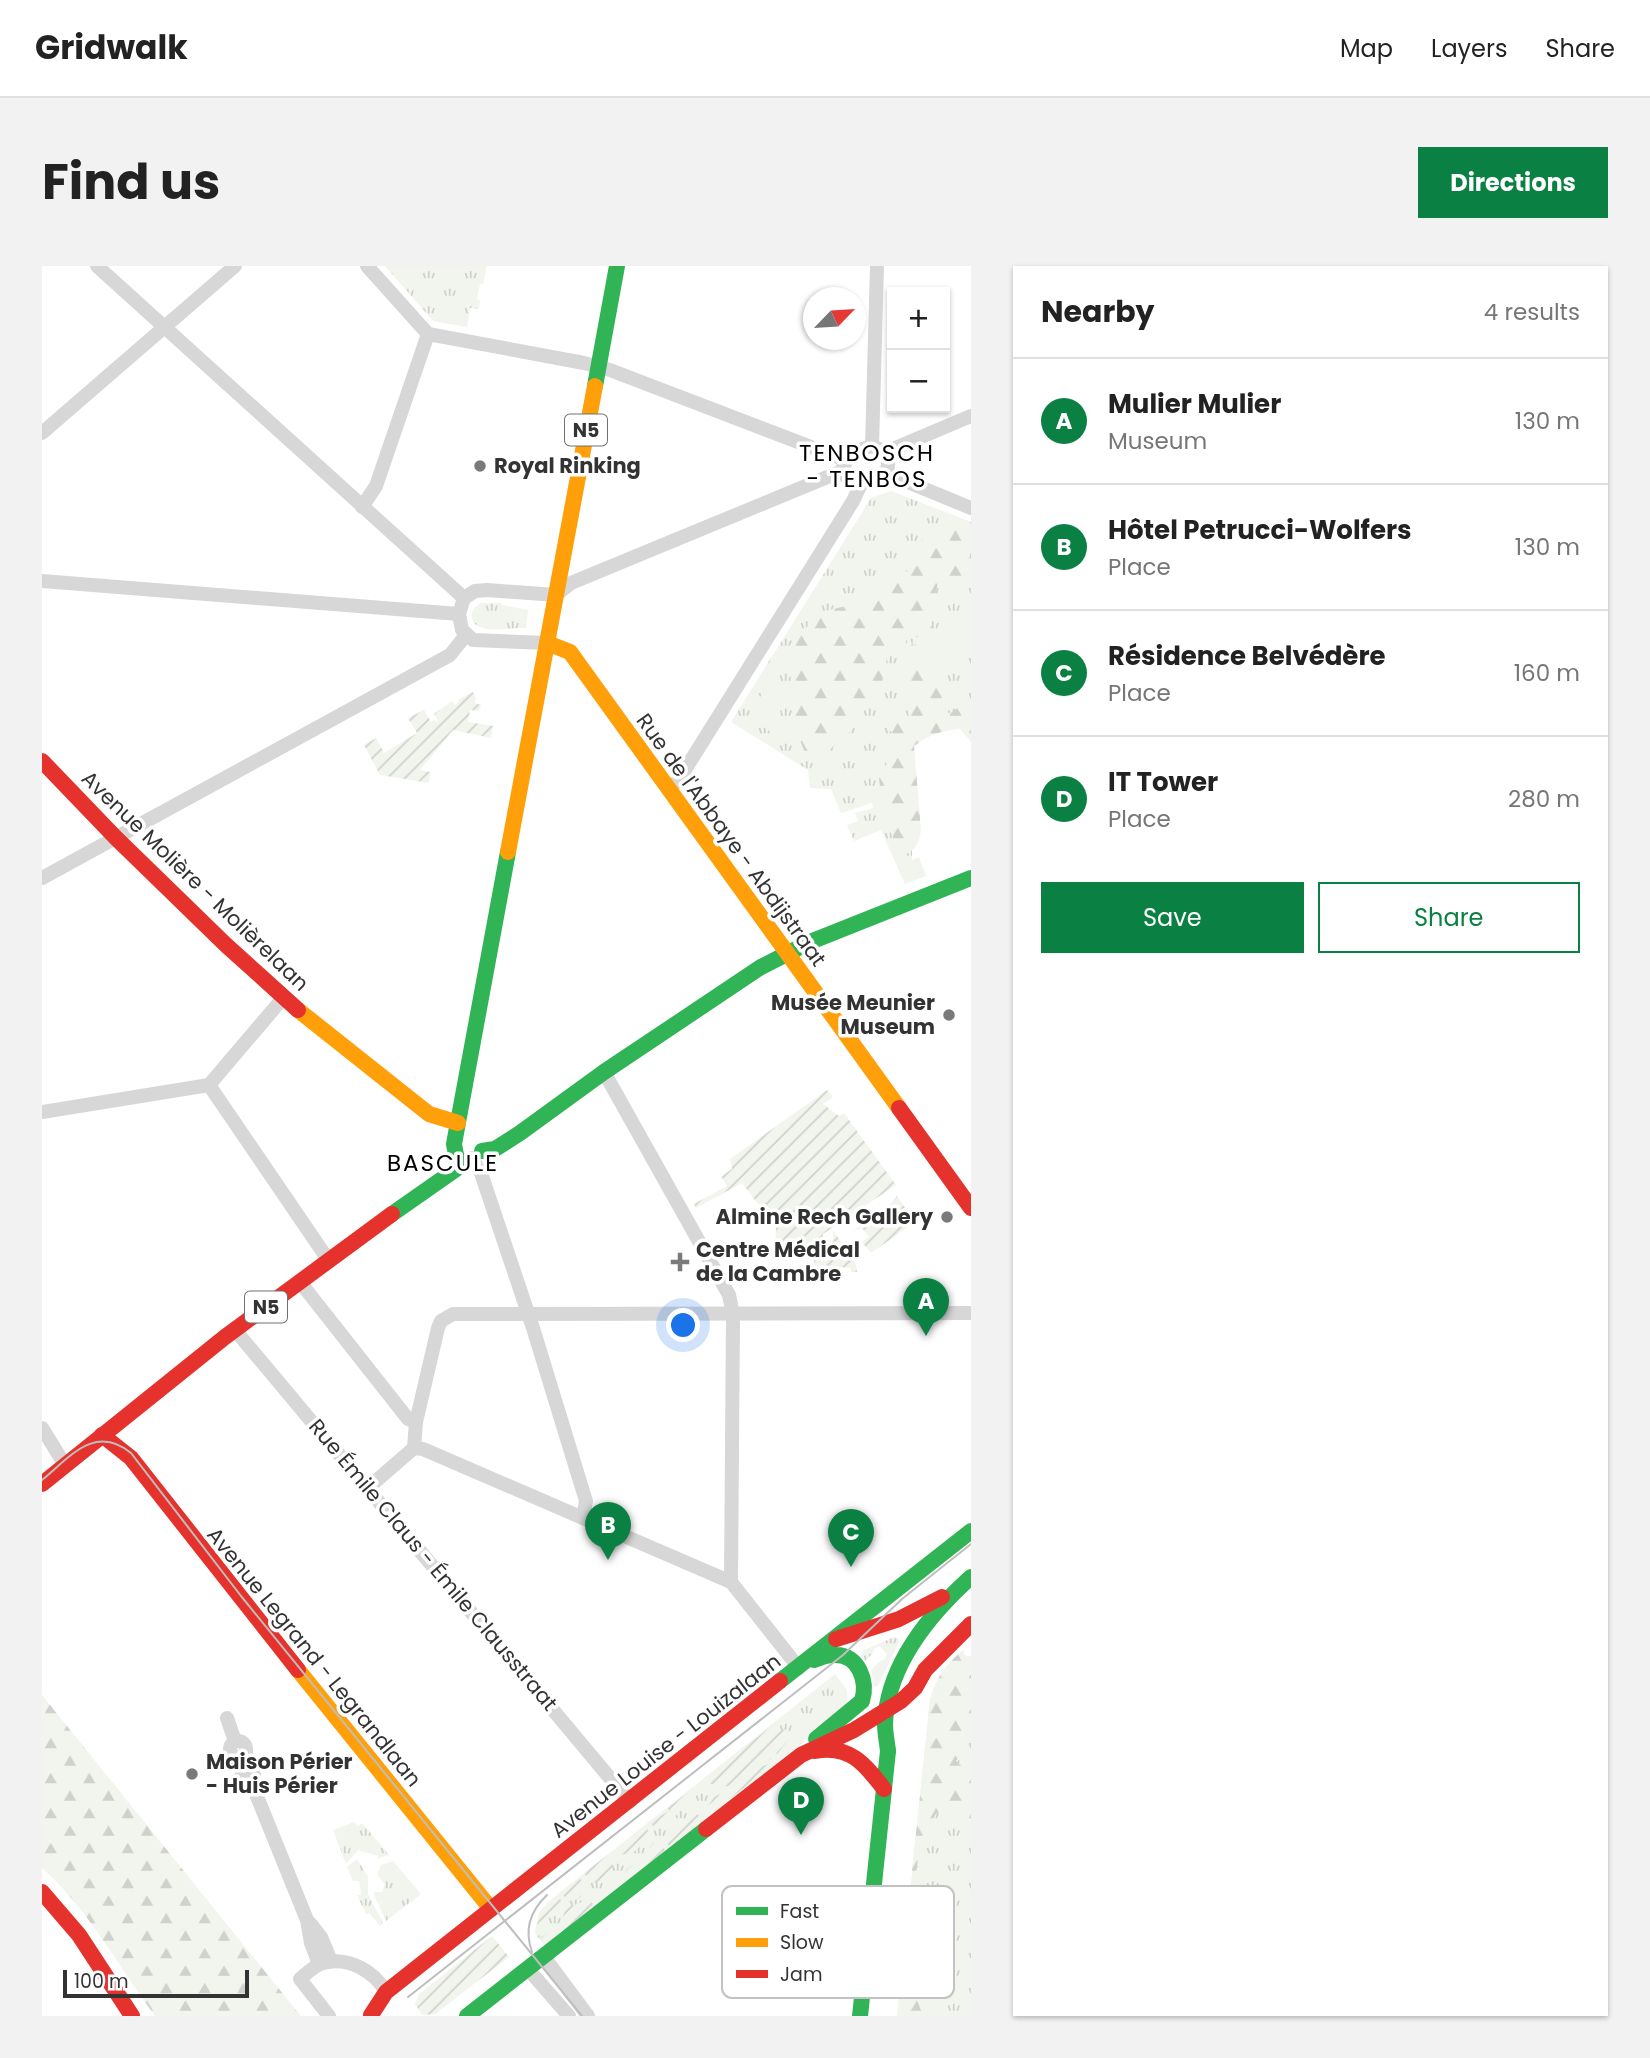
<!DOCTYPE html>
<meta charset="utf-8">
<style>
:root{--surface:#fff;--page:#f2f2f2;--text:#222;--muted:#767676;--line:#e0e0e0;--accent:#0b8043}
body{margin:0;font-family:Poppins,sans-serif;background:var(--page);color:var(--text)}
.controls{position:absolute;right:21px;top:21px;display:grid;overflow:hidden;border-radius:0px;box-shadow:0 2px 5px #0004}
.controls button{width:63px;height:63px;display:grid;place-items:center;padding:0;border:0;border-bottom:2px solid var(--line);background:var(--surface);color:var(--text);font:35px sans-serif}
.compass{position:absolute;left:761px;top:21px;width:63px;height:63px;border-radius:50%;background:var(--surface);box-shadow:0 2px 5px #0004;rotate:65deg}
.scale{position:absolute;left:21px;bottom:18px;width:186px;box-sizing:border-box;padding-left:7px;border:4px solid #333;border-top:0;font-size:19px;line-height:24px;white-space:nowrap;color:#333;-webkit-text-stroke:5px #fff;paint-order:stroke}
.you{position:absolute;left:642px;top:1060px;width:24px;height:24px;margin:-18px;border:5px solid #fff;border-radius:50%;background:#1a73e8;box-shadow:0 0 0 10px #1a73e833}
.badge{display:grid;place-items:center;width:46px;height:46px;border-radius:50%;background:var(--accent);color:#fff;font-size:23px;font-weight:700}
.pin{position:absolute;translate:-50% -58px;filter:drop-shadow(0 2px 4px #0008)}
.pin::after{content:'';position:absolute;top:37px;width:24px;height:21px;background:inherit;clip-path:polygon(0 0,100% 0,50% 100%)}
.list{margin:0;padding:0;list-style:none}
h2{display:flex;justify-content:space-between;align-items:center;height:91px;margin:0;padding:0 28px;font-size:30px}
h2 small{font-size:23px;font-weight:400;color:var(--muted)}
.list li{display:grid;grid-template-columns:46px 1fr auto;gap:21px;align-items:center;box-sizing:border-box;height:126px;padding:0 28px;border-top:2px solid var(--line)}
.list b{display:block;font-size:26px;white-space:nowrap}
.list p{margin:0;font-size:23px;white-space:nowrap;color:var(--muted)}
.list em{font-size:23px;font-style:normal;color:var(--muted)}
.actions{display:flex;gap:14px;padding:21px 28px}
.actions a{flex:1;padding:16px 0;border:2px solid var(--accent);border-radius:0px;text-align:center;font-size:24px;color:var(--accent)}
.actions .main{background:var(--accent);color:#fff}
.map{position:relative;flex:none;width:929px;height:1750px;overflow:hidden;border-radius:0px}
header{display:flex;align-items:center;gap:42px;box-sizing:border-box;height:98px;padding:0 35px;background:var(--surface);border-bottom:2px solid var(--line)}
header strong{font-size:33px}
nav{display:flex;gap:38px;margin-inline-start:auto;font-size:24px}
.intro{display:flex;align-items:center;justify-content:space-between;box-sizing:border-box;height:168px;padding:0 42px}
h1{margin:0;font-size:49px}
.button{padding:18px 32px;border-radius:0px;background:var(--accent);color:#fff;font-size:24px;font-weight:700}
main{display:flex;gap:42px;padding:0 42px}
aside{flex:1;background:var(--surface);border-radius:0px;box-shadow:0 2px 5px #0004}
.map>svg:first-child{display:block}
.grass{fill:url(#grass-tufts)}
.forest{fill:url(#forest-firs)}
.garden{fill:url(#garden-furrows)}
.pitch{fill:#f1f5ed}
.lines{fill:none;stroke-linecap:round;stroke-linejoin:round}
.street{stroke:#d7d7d7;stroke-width:14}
.fast{stroke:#30b455;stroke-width:16}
.slow{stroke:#ff9f0a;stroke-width:16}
.jam{stroke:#e5322d;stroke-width:16}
.tram{stroke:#bebebe;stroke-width:2}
.poi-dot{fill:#7a7a7a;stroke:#fff;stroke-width:2.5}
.labels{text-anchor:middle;stroke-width:7;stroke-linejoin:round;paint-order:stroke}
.shield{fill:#fff;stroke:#707070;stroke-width:2}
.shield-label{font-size:19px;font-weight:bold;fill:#333}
.poi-label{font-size:21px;font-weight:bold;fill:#333;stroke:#fff;text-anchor:start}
.street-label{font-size:21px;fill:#333;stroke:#fff}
.neighbourhood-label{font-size:23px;letter-spacing:2px;fill:#000;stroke:#fff}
.key{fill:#fff;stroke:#c2c2c2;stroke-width:2}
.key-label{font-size:19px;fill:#333}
</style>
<header>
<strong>Gridwalk</strong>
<nav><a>Map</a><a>Layers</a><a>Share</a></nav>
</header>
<div class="intro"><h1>Find us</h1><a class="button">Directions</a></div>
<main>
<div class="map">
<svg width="929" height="1750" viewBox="0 0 929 1750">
<defs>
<pattern id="grass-tufts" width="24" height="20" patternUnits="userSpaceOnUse" patternTransform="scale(1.75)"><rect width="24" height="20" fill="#f1f5ed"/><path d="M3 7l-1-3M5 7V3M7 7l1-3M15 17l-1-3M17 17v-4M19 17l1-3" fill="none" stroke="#cfd2cc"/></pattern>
<pattern id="forest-firs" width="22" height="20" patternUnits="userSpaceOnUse" patternTransform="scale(1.75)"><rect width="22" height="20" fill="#f1f5ed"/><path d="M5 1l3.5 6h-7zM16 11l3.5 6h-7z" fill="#cfd2cc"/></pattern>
<pattern id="garden-furrows" width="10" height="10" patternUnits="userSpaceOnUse" patternTransform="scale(1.75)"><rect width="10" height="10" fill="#f1f5ed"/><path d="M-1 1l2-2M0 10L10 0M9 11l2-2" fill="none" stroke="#cfd2cc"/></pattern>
</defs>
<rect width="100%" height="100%" fill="#fff"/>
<g class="grass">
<path d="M343,0h102l-4,18h-3l-3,15 3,2 -1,8 -9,-1 -3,19 -34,-6z"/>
<path d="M849,225l80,31v194l-60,21 1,123 7,-3 7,19 -21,8 -24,-54 -27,11 -7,-16 11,-4 -3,-8 18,-5 -1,-5 -31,10 -10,-24 -21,-1 -2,-18 -77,-48 140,-224z"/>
<path d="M439,337h20l1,2 26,5 -2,18c-12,-1 -54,9 -54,-12 0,-7 4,-10 9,-13z"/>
<path d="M852,1371l6,3 -22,46 -4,1 -3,-17 8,-8 6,-3 2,-5 -8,-8 -5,3 -2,5 -7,7 -4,-5 1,-5z"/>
<path d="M921,1384l1,5 7,2v359h-74l33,-316c6,-22 16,-36 33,-50z"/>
<path d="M793,1408l12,16 1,16 -301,243 -12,-16 4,-20 9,-11z"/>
<path d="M312,1556l4,4 4,-3 27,32 -12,4 1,-3 -20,-6 -12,14 -13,-34z"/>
<path d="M315,1593l11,18v17l15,29 -3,3 -11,-13 -3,1 -9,-19h4l-2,-14h-6l-6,-14z"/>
<path d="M351,1595l28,33 -35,27 -12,-26v-3h8l3,-7 -8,-11 4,-9z"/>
</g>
<g class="forest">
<path d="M905,250l24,9 -1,38 -6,26 -10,3 -3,-13 -10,-7 -10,38 -7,7 11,13 -21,8 -5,-7 -7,-2c-20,21 -12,30 -20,52 -7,17 -21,28 -32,41l1,9 -31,27h-10l-6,-8 -9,-21 -2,-41 -5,-22 2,-21 27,-29 12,-6 30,-7 56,-37c0,-12 0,-21 10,-28l12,4z"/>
<path d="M866,366l15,45 14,-4 5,23v19l10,-3 16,-12 3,2v40l-11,-13c-18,1 -31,6 -46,17l7,84c-2,12 -4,19 -15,24l-9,-9 -12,-23 -6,-43 20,-41 -16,-13 26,-4 -4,-59z"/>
<path d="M921,1384l1,5 7,2v76l-18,18 6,6 -3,4 8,7 4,-3 3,3v66l-26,-27 -10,8 -21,58 -2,-1 18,-172c5,-22 17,-36 33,-50z"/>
<path d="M0,1429l229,284 30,37h-146c-37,-50 -66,-106 -113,-148z"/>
<path d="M868,1622h4l13,15 -4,27 9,10 -10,10 -5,43 3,4 -3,3 6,16h-26z"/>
</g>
<g class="garden">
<path d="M431,426l3,7 -2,4 7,2 -2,6 -9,-1 -2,12 25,4 -2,12 -38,-8 -33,40 10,2 -1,11 -49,-8 -16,-30 12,-7 8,15 33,-20 -9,-15 16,-8 7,12 4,-2 1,2 2,-1 -4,-7 18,-13 3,4 4,-3 -1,-2z"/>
<path d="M785,824l6,7 -10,7 16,12 5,-3 52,72 -73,49v7h10v-11l23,34 1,8h-6v-4l-23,-2 -1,8h-13v-24l-39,-2 1,-20 -34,-45 -46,25 -2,-4 33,-18 -6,-10 11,-7 -2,-10z"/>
<path d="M855,930l18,26 -44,31 -9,-11 7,-5 -7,-9 -9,3 39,-28z"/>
<path d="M737,1454l3,3 -4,4 4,4 3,-3 7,8 -15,18 -3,-3 -6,4 3,4c-5,3 -11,4 -16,7 -10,6 -13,18 -27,20 -10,2 -17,-5 -27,-1 -15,15 -25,41 -48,41l-3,-4 19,-11 -1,-3z"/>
<path d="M770,1465l2,1 -103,82 -2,-9 5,-8 6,-3 16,-4 22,-22 10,-4z"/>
<path d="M652,1548h3l7,6 -35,26 -5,-7 2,-7 18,-9z"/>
<path d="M603,1560l4,6c-6,15 -20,29 -36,19z"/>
<path d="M616,1576l8,9 -41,30 -3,-5 5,-7 15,-11 11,-15z"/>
<path d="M568,1587l4,7 -4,13 -10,10 -9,-1 -7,-9z"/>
<path d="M538,1611l3,12 -2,8 -8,4 -4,-1 -9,-7z"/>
<path d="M516,1628l3,7c-3,8 -7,8 -12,14 -6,6 -5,13 -14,18l5,-21z"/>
<path d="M548,1633l4,7 -47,42 -7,-10 20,-14 6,-16z"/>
<path d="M450,1670l17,21 -74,57 -13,1 -7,-11 4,-10z"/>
</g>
<g class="pitch">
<path d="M929,355v35l-47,16 -10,-32z"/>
<path d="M724,422c18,17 16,23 10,47l-29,-18z"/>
</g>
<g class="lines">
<g class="street">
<path d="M55,0l367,332"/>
<path d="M325,0l61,68 156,29 26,7 235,90"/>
<path d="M0,167l193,-167"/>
<path d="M830,180l5,-180"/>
<path d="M830,180l14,6c10,24 -14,33 -35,31l-9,-12c4,-16 15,-21 30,-25z"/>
<path d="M844,186l85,-36"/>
<path d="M844,207l85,35"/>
<path d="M320,241l14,-21 52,-152"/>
<path d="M0,315l417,33"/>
<path d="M505,377l-74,-3 -11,-10 -3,-16 5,-16 11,-7 12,-1 69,5 15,-12 271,-112"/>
<path d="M627,522l9,-7 175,-280 8,-17"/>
<path d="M0,612l408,-223 16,-20"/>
<path d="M562,806l125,223 4,19 -2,268"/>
<path d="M167,819l120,176"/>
<path d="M0,846l167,-27 74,-87"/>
<path d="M430,892l9,15 52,155 53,173 -3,17"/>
<path d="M258,1016l108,137 8,3"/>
<path d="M193,1064l395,472"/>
<path d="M0,1162l23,37"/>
<path d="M372,1182l2,-26 22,-94 3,-7 12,-7 518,-1"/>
<path d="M372,1182l9,1 308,133 68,86"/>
<path d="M327,1221l45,-39"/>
<path d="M185,1452l8,23"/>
<circle cx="196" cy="1483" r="8"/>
<path d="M204,1487l8,22v14"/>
<path d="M193,1491l10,22 9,10 53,131 4,23 8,21"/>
<path d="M268,1657l11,14 10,24"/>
<path d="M502,1691l44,59"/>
<path d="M486,1703l41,47"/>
<path d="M287,1750l-29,-37c7,-6 15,-14 23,-16 25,-7 51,8 63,29"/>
</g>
<g class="fast">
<path d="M553,120l22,-120"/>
<path d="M440,885l13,-2 25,-16 84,-61 157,-105 49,-25 161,-64"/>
<path d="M350,948l70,-49 -6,-10 -2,-11 54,-292"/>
<path d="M772,1394c7,-2 14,-6 22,-5 23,0 32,27 26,46l-46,38"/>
<path d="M738,1415l191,-150"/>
<path d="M846,1485c-1,-9 -3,-18 -3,-27 2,-58 45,-110 86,-147"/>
<path d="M425,1750l239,-187"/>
<path d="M818,1750l28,-265"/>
</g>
<g class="slow">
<path d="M505,377l23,9 329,456"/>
<path d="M466,586l87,-466"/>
<path d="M256,744l131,104 29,9"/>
<path d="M256,1404l193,239"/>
</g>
<g class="jam">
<path d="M0,495l74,77 110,107 72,65"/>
<path d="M857,842l72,100"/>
<path d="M60,1169l29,23 167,212"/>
<path d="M0,1218l183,-147 167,-123"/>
<path d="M794,1373l63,-20 43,-22"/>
<path d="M773,1485c34,-7 50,13 69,38"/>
<path d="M664,1563l95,-74 53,-25 47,-29 14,-13 10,-18 46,-46"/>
<path d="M0,1626l37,43 53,81"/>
<path d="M329,1749l15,-23 394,-311"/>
</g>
<g class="tram">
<path d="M0,1214c27,-22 53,-57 89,-27l110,143 341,420"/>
<path d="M490,1686c-8,-22 -2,-41 15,-57"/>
<path d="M366,1731l435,-342 59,-56 69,-55"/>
</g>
</g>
<g class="poi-dot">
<circle cx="438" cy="200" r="7"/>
<circle cx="907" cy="749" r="7"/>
<circle cx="905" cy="951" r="7"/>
<path d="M634.5 985.5h7v7h7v7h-7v7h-7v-7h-7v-7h7z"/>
<circle cx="150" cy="1508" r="7"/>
</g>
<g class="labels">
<g class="shield">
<rect x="523" y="148.5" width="42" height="31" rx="5"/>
<rect x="203" y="1025.5" width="42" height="31" rx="5"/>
</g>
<g class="shield-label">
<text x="544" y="171">N5</text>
<text x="224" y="1048">N5</text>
</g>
<g class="poi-label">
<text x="452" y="207">Royal Rinking</text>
<text x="893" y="744" text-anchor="end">Musée Meunier<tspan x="893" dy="24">Museum</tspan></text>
<text x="891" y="958" text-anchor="end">Almine Rech Gallery</text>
<text x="654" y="991">Centre Médical<tspan x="654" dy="24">de la Cambre</tspan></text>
<text x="164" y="1503">Maison Périer<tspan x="164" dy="24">- Huis Périer</tspan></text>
</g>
<g class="street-label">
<text transform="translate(689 574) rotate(54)" y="7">Rue de l'Abbaye - Abdijstraat</text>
<text transform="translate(153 615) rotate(44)" y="7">Avenue Molière - Molièrelaan</text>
<text transform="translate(391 1299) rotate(50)" y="7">Rue Émile Claus - Émile Clausstraat</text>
<text transform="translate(272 1391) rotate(51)" y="7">Avenue Legrand - Legrandlaan</text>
<text transform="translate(624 1480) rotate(-38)" y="7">Avenue Louise - Louizalaan</text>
</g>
<g class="neighbourhood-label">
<text x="825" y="195">TENBOSCH<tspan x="825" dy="26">- TENBOS</tspan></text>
<text x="401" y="905">BASCULE</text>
</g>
</g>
<rect x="680" y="1620" width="232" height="112" rx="10" class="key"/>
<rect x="694" y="1641" width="32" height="8" fill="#30b455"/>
<rect x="694" y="1672" width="32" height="9" fill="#ff9f0a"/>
<rect x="694" y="1704" width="32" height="8" fill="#e5322d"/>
<g class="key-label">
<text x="738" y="1652">Fast</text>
<text x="738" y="1683">Slow</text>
<text x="738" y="1715">Jam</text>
</g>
</svg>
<div class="controls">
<button>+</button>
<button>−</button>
</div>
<svg class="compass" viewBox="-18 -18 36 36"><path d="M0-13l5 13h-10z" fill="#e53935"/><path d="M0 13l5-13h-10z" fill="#767676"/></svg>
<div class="scale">100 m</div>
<div class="you"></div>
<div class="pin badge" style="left:884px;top:1070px">A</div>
<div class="pin badge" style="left:566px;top:1294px">B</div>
<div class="pin badge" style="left:809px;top:1301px">C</div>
<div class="pin badge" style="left:759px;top:1569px">D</div>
</div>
<aside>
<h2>Nearby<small>4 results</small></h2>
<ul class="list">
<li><span class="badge">A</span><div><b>Mulier Mulier</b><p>Museum</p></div><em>130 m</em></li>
<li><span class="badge">B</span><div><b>Hôtel Petrucci-Wolfers</b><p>Place</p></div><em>130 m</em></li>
<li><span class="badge">C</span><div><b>Résidence Belvédère</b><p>Place</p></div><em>160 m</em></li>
<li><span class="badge">D</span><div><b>IT Tower</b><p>Place</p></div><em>280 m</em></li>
</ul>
<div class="actions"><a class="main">Save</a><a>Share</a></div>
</aside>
</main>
